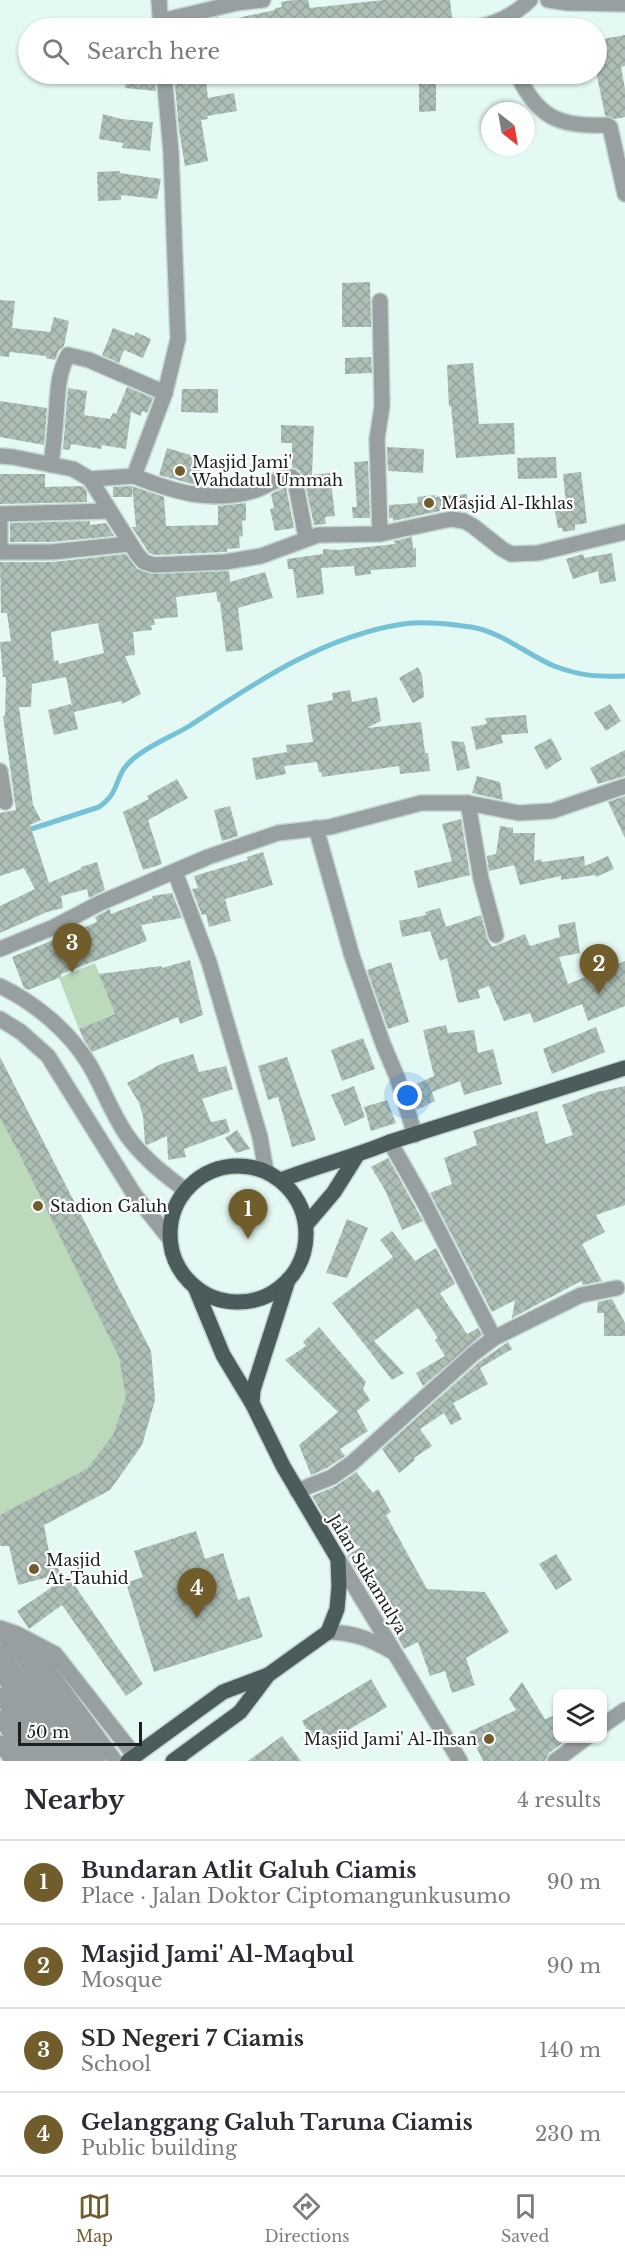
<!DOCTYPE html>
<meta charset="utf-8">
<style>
:root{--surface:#fff;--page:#f2f2f3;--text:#2b2b33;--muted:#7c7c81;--line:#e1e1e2;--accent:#705d2b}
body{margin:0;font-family:"Libre Baskerville",serif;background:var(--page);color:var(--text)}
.controls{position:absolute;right:18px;bottom:18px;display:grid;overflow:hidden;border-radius:12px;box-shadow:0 2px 4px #0004}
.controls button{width:54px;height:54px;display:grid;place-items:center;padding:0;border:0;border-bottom:2px solid var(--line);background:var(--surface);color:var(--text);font:30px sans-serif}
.compass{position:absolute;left:481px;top:102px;width:54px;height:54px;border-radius:50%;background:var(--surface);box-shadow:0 2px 4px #0004;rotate:149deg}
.scale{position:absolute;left:18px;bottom:15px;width:124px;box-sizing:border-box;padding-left:6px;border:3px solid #19201f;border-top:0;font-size:16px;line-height:21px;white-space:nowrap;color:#19201f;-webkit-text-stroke:4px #fff;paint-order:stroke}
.you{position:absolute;left:408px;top:1096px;width:21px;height:21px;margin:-15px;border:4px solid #fff;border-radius:50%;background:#1a73e8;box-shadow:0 0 0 9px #1a73e833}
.badge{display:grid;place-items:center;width:39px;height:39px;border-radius:50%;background:var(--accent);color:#fff;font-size:20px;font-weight:700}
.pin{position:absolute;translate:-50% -50px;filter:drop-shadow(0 2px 3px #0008)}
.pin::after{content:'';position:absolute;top:32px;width:21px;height:18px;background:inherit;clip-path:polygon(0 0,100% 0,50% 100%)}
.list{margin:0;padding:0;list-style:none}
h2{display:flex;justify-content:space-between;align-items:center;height:78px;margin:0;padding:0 24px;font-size:26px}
h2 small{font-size:20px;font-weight:400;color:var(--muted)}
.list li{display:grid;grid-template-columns:39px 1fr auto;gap:18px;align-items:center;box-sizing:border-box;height:84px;padding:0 24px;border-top:2px solid var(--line)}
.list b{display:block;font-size:22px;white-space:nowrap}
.list p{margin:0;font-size:20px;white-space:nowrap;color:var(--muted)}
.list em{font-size:20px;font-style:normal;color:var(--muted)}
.icon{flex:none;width:33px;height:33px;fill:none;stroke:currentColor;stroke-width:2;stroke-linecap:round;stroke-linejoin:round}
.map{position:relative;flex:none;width:625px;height:1761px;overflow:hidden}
.search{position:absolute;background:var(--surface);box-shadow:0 2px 4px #0004;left:18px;right:18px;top:18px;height:66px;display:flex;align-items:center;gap:15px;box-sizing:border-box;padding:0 21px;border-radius:33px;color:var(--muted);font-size:22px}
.sheet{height:414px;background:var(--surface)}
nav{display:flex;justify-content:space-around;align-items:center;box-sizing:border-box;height:84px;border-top:2px solid var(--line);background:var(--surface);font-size:16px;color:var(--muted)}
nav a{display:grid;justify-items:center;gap:3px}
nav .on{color:var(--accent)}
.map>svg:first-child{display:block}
.park{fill:#bcd9bb}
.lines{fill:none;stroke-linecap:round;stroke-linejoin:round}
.stream{stroke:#75c1d6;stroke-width:5}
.building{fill:url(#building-cross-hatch);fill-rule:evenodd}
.minor-casing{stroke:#c4d6d2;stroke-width:18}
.major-casing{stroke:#c4d6d2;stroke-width:18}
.minor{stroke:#979fa0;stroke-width:15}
.major{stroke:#4c5b5c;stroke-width:15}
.poi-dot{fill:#705d2b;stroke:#fff;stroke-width:2}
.labels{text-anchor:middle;stroke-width:4.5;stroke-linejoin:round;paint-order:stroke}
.poi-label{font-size:16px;fill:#19201f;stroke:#fff;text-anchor:start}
.street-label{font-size:16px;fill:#19201f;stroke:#fff}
</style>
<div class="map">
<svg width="625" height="1761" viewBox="0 0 625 1761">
<defs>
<pattern id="building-cross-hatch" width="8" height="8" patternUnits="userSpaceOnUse" patternTransform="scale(1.5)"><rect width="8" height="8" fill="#adbeb5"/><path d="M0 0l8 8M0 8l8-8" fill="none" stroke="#94a39b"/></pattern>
</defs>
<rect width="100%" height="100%" fill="#e4f9f4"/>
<g class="park">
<path d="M95,963l20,51 -36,15 -20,-51z"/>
<path d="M0,1060l151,291 4,48 -13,46 -32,45 -105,56h-5z"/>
</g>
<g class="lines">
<path class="stream" d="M25,831l74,-24c23,-16 14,-31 33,-47 16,-15 40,-23 59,-35 65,-43 133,-89 212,-101 23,-3 46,0 68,3 31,5 55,27 83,39 27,10 43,11 71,10"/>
</g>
<g class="building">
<path d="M293,0h15l2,8 74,-8h66l3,25 -18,3h-26l-1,-7 -57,4v3h-170v-2l37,-9 1,5 56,-12v-2l7,-1 -1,-5z"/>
<path d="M625,35v31l-4,1 4,22v28l-10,2 -10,-4 -8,-39v-36z"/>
<path d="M127,74h27l2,17 -31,-3z"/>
<path d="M174,74h31l3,24 26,-5 3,18 -30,5 1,3 -7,1 7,41 -23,5 -6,-36z"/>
<path d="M436,77v34l-17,1v-34z"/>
<path d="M103,114l18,5 32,3 -3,29 -28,-3 1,-5 -24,-4z"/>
<path d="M120,171v2l41,6 -4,20 -36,-4v5l-23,1 -1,-29z"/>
<path d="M370,282l1,45h-29v-44z"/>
<path d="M0,300l15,1 -3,27 38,4 4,-15 15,4 -5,25 -5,4 -4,10 -9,-2v-2l-36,-4 -1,5 -9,-1z"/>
<path d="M113,328l21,8 2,-4 15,7 -8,19 -19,-8 -5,13 -17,-8z"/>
<path d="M371,357l1,16 -27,1v-16z"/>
<path d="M473,363l6,61 35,-1 1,31 -59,4 -5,-52 -2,1 -2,-42z"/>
<path d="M127,387l26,11 -6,15 -5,-2 -1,5 -10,-4 -5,37 -24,-4 -1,4 -30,-5 -1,6 -7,-1 5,-61 19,3 -3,24 26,4 3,-6 3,1z"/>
<path d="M182,389h36v24l-37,-1z"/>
<path d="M0,401l47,7 -3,37 -44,-8z"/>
<path d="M281,425l33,1 -2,49 18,-2 5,43 -10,1 1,7 -12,1 -10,-47 -5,-8 -7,-3v-24h-11z"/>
<path d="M387,447l37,2 -1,24 -35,-2z"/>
<path d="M167,448l37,11 -8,26 -37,-10z"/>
<path d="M556,457l1,21 -39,1 -1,-21z"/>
<path d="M368,461l2,57h-17l-1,-11h5l-3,-45z"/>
<path d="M581,472l6,51 -12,2v5l-12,2 -1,-4h-4l-4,-22 12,-2 -3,-30z"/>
<path d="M0,474h45v13l38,-1 4,6v10l-87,2z"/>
<path d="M132,486v11h-19v-10z"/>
<path d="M132,486l32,11 2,29 52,-1v-19l28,-3v17l-4,1 1,15 -4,1 1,11 -13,1v3h-3l-69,3 -6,-2 -17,-26h4z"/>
<path d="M286,487l8,41 -19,3 -5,-22 4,-1 -3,-14z"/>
<path d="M467,494l1,14 -19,1 -56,12v-3h-4v-13l29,-2 -1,-6 18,-2v2z"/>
<path d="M90,521v4l16,-2 8,13 -63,6h-41v-19z"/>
<path d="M412,537l1,12 3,-1v19l-45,3v4l-16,2 -1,-10 -33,2 3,26 -27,4 -4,-29h-5l-1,-10 36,-5v-5l15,1 57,-6 -1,-3z"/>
<path d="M612,553l4,28 -16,3 -2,-13 -25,8 -7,-20 17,-5 1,4z"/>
<path d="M126,554l11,15 15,5 77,-3 1,11 35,-10 8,26 -35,10 5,42 -17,2 -6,-50h-2l-2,-10 -40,5 2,20 -24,2 1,6h-4l1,5 -19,2 2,23 -10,1 16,38 -19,10 -1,-3 -47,11 4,17 -24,6 -6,-25 23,-6 2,7 -7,-34 -34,7 -1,23h-12l14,98 8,15 -11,5 19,58 32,-14v-2l16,-5 8,28 -16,8 -2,-9 -26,7 2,12 -16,4 -47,21v-27l35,-17 -11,-21 -24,8v-63l16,-3 -13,-94h2l1,-39h-3l-3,-35 11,-1 -4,-28h-6l-1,-51h53zM98,623l6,30 -45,11 -1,-4 -4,1 -3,-29z"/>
<path d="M418,667l4,8 2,22 -11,6 -14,-25z"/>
<path d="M350,690l2,12 25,-5 4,24 -14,7 54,-6 4,31h3l2,18 -30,3 -1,-8 -77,11 -1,-5h-2l-2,-10 -33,4 2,8 -30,6 -4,-22 35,-6 -1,-7 27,-3 -6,-37 26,-5 -1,-7z"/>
<path d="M610,704l11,17 -15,10 -12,-18z"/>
<path d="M526,715l2,18 -27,2 2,8 -27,7 -5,-23 16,-3 -2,-6z"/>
<path d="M551,738l11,21 -16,11 -12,-23z"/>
<path d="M451,741l13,1 6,26 -13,3z"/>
<path d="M625,750v26l-27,8 -8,-16z"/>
<path d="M477,776l23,6 3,18 -31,-7z"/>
<path d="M177,779l11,19 -40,22 14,44 -19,6 -20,-58 26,-13 -2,-3z"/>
<path d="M625,796v42l-17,-36z"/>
<path d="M230,806l8,30 -16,5 -8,-31z"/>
<path d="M461,819l9,56 -52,13 -4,-17 38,-10 -10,-37z"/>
<path d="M500,826l13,2v5h22l-1,28 7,-2 1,3 42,-6 1,10 23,-10 6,13 -18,8 -1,-2 -34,5v-4l-41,9 -6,-20 -25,6 -2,-15 9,-2z"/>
<path d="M263,852l10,33 -48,14 6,22 -22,6 -3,-13 -4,1 -10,-26 6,-1 -4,-12 54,-16 -1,-3z"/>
<path d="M172,893l10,25 -41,7 6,16 -86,33v3l-33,13 -4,-2 -12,-31 85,-35 -2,-5 15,-8 1,5 42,-16 -1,-2z"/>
<path d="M440,908l6,19 35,-12 6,23 5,9 33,-13 5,12 30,-9 -2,-12 17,-3 5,31 -21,4 9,27 57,-23v45l-37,15 -6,-17 -48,19 -4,-10 -26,8 -15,-35 -11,4 2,8 -22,5 -11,-45 -7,3 -10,-30 -28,6 -3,-16 27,-6 -1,-3z"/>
<path d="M190,960l13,55 -23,9 -2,-7 -86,35 -8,-12 -5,-11 36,-15 -16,-40 62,-8 1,2z"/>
<path d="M391,962l18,60 -21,7 -21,-59z"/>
<path d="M446,1025l2,8 26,-3 4,23 15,-4 9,35 -38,11 -4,-14 -28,11 3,9 -18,9 -7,-23 24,-11 -11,-46z"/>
<path d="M596,1027l9,25 -53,22 -9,-25z"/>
<path d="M363,1038l12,31 -33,12 -11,-31z"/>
<path d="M193,1054l6,18 27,-6 7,23 -31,10 9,23 15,-3 4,13 -46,17 2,8 -18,3 -1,-24 -20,9 -2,-2 -2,-27 -4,-13 -12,-20 34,-19z"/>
<path d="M0,1057l151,294 4,49 -13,45 -32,45 -66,35 5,27 3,-1 8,23 -42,11 -9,-39h-9v-31l87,-46 26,-34 13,-38 -7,-40 -100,-204 -19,-35z"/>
<path d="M287,1057l29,83 -24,7 -14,-50 -10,3 -10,-34z"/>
<path d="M354,1086l11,31 -20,9 -14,-31z"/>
<path d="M625,1086v119l-29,10 9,17 -23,12 20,37 -19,4 -2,-4 -69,37 3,-18 -23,12 -62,-119 22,-9 -8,-26 33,-13 -4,-14 64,-20 9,33 27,-9 -11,-30 35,-13z"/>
<path d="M387,1100l9,23 -25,8 -7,-24z"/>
<path d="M237,1130l13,19 -14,4 -11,-15z"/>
<path d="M388,1158l35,63 -21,9 -17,-40 -14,-23z"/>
<path d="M347,1219l21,9 -21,50 -21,-5z"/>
<path d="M392,1231l23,30 21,-13 19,36 -15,9 27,41 11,-6 4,7 -59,51 -7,-13 29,-17 -10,-16 3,-2 -20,-30 -44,33 30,32 -12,7 -60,-77 61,-46 -13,-17z"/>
<path d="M612,1299l13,24v13h-21v-23h-7l1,-11z"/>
<path d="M319,1327l47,55 -3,7 7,11 -13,11 11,20 -28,18 5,7 -18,12 -16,7 -12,-30 39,-33 -53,-52 21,-14 -3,-4z"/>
<path d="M508,1342l4,7 -32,19 8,16 -35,19 9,16 -11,6 -7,-12 -24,16 12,17 -18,12 1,2 -16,13 -17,-24 97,-87z"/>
<path d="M356,1472l17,21 5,-4 13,23 -5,3 41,74 58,3 24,40 -43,26 9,27 -23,8 -7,-22 -15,5 -12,-34 -14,7 -23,-43 -2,1 -32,-52 14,-8 -28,-16 -21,-35 24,-10z"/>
<path d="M196,1531l9,28 18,-6 15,47 11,-4 14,41 -109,35 -28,-89 17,-6 -9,-26z"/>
<path d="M556,1554l16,26 -16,10 -17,-26z"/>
<path d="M68,1576l75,108 -17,12 -64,-91 -33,24 -12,-18z"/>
<path d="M371,1679l16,28 -69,41 -16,-27z"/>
<path d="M522,1682l23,37 8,-3 5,7v15h11l-20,15 -4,8h-62l-14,-29 47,-22 -7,-11z"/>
<path d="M282,1736l19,25h-53z"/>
</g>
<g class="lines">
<defs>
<g id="minor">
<path d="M159,0l2,28"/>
<path d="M548,0l20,3 57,1"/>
<path d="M161,21l76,-18 26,-3"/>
<path d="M474,28c23,-5 39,-12 56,-28"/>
<path d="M517,74c21,44 42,53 90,51l3,2 15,67"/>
<path d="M0,456l13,1 60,12 17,10 47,75 7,8 10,3 71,-3 36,-6 57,-21 62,-1 71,-15 13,2 9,5 29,23 9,5 27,-1 87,-21"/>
<path d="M51,465c2,-16 4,-33 5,-49 2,-21 1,-41 12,-61l21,5 76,33"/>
<path d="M134,476c40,16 76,27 119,15 13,-4 24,-14 39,-14l3,3 11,58"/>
<path d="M90,479l44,-3 31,-83 13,-54 -7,-187 -7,-78"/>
<path d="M0,514l110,-3"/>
<path d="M380,534l-3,-95 5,-33 -2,-105"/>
<path d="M0,552h52l77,-8"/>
<path d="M0,552v-38"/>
<path d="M0,771l5,31"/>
<path d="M468,803l13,76 15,56"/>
<path d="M316,828l36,128 31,88 14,33 18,58"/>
<path d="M175,872l34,90 51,175 6,34"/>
<path d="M0,949l54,-22 46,-24 108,-46 70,-24 52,-6 91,-24h47l51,10 33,-2 73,-25"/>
<path d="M0,986c35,17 69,45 89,78 15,25 24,54 42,77 16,20 34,34 54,49"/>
<path d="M0,1019l21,13 27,24 86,138 35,44"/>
<path d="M390,1142l34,60 70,136"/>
<path d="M297,1491l35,-14 20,-14 121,-109 21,-16 87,-43 36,-7"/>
<path d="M338,1559l122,202"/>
<path d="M0,1628l15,5 40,21 80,102"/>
<path d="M328,1632c28,1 42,7 65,20"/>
<path d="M0,1633l21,22 76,106"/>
<path d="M28,1642l87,119"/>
<path d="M0,1652l80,109"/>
<path d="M0,1672l64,89"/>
<path d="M0,1695l47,66"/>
<path d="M0,1718l30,43"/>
<path d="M602,1726l23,-16"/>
<path d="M0,1743l13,18"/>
<path d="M555,1761l31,-23"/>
</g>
<g id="major">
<circle cx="238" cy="1234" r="68"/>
<path d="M281,1180c36,-14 73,-23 109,-38l235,-74"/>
<path d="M306,1225l28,-33 22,-35"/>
<path d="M252,1403l1,-13 35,-110"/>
<path d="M128,1761l95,-69 45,-17 60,-43 9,-23 2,-22 -1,-28 -55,-93 -31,-63 -29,-48 -28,-68"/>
<path d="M173,1761l67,-49 28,-37"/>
</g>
</defs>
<use href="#minor" class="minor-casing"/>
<use href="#major" class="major-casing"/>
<use href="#minor" class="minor"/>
<use href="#major" class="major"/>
</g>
<g class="poi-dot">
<circle cx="180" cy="471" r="6"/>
<circle cx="429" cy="503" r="6"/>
<circle cx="38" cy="1206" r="6"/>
<circle cx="34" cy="1569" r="6"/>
<circle cx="489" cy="1739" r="6"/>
</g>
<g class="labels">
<g class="poi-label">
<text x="192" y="468">Masjid Jami'<tspan x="192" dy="18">Wahdatul Ummah</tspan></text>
<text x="441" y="509">Masjid Al-Ikhlas</text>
<text x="50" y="1212">Stadion Galuh</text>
<text x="46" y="1566">Masjid<tspan x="46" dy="18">At-Tauhid</tspan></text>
<text x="477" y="1745" text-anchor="end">Masjid Jami' Al-Ihsan</text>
</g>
<g class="street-label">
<text transform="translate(368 1574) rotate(59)" y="6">Jalan Sukamulya</text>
</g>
</g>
</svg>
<div class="controls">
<button><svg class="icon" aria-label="layers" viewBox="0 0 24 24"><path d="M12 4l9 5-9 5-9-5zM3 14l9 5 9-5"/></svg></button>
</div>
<svg class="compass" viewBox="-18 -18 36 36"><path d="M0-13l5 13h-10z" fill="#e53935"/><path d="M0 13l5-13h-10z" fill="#7c7c81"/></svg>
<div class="scale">50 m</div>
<div class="you"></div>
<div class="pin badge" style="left:248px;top:1239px">1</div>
<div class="pin badge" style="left:599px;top:994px">2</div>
<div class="pin badge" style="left:72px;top:973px">3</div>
<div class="pin badge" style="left:197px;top:1618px">4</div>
<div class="search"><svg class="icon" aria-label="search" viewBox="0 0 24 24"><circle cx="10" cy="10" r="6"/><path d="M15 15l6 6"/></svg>Search here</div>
</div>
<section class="sheet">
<h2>Nearby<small>4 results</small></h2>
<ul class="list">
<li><span class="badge">1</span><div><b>Bundaran Atlit Galuh Ciamis</b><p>Place · Jalan Doktor Ciptomangunkusumo</p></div><em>90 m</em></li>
<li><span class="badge">2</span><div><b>Masjid Jami' Al-Maqbul</b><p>Mosque</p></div><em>90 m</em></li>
<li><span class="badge">3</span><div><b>SD Negeri 7 Ciamis</b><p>School</p></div><em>140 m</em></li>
<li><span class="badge">4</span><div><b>Gelanggang Galuh Taruna Ciamis</b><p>Public building</p></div><em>230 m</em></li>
</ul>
</section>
<nav>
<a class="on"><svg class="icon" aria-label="map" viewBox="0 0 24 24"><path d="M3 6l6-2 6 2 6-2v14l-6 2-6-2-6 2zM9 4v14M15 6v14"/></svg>Map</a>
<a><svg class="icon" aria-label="directions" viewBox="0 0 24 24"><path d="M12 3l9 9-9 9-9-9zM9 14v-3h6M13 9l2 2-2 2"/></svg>Directions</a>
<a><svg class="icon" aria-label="saved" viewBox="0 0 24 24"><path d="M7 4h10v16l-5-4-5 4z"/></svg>Saved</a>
</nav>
